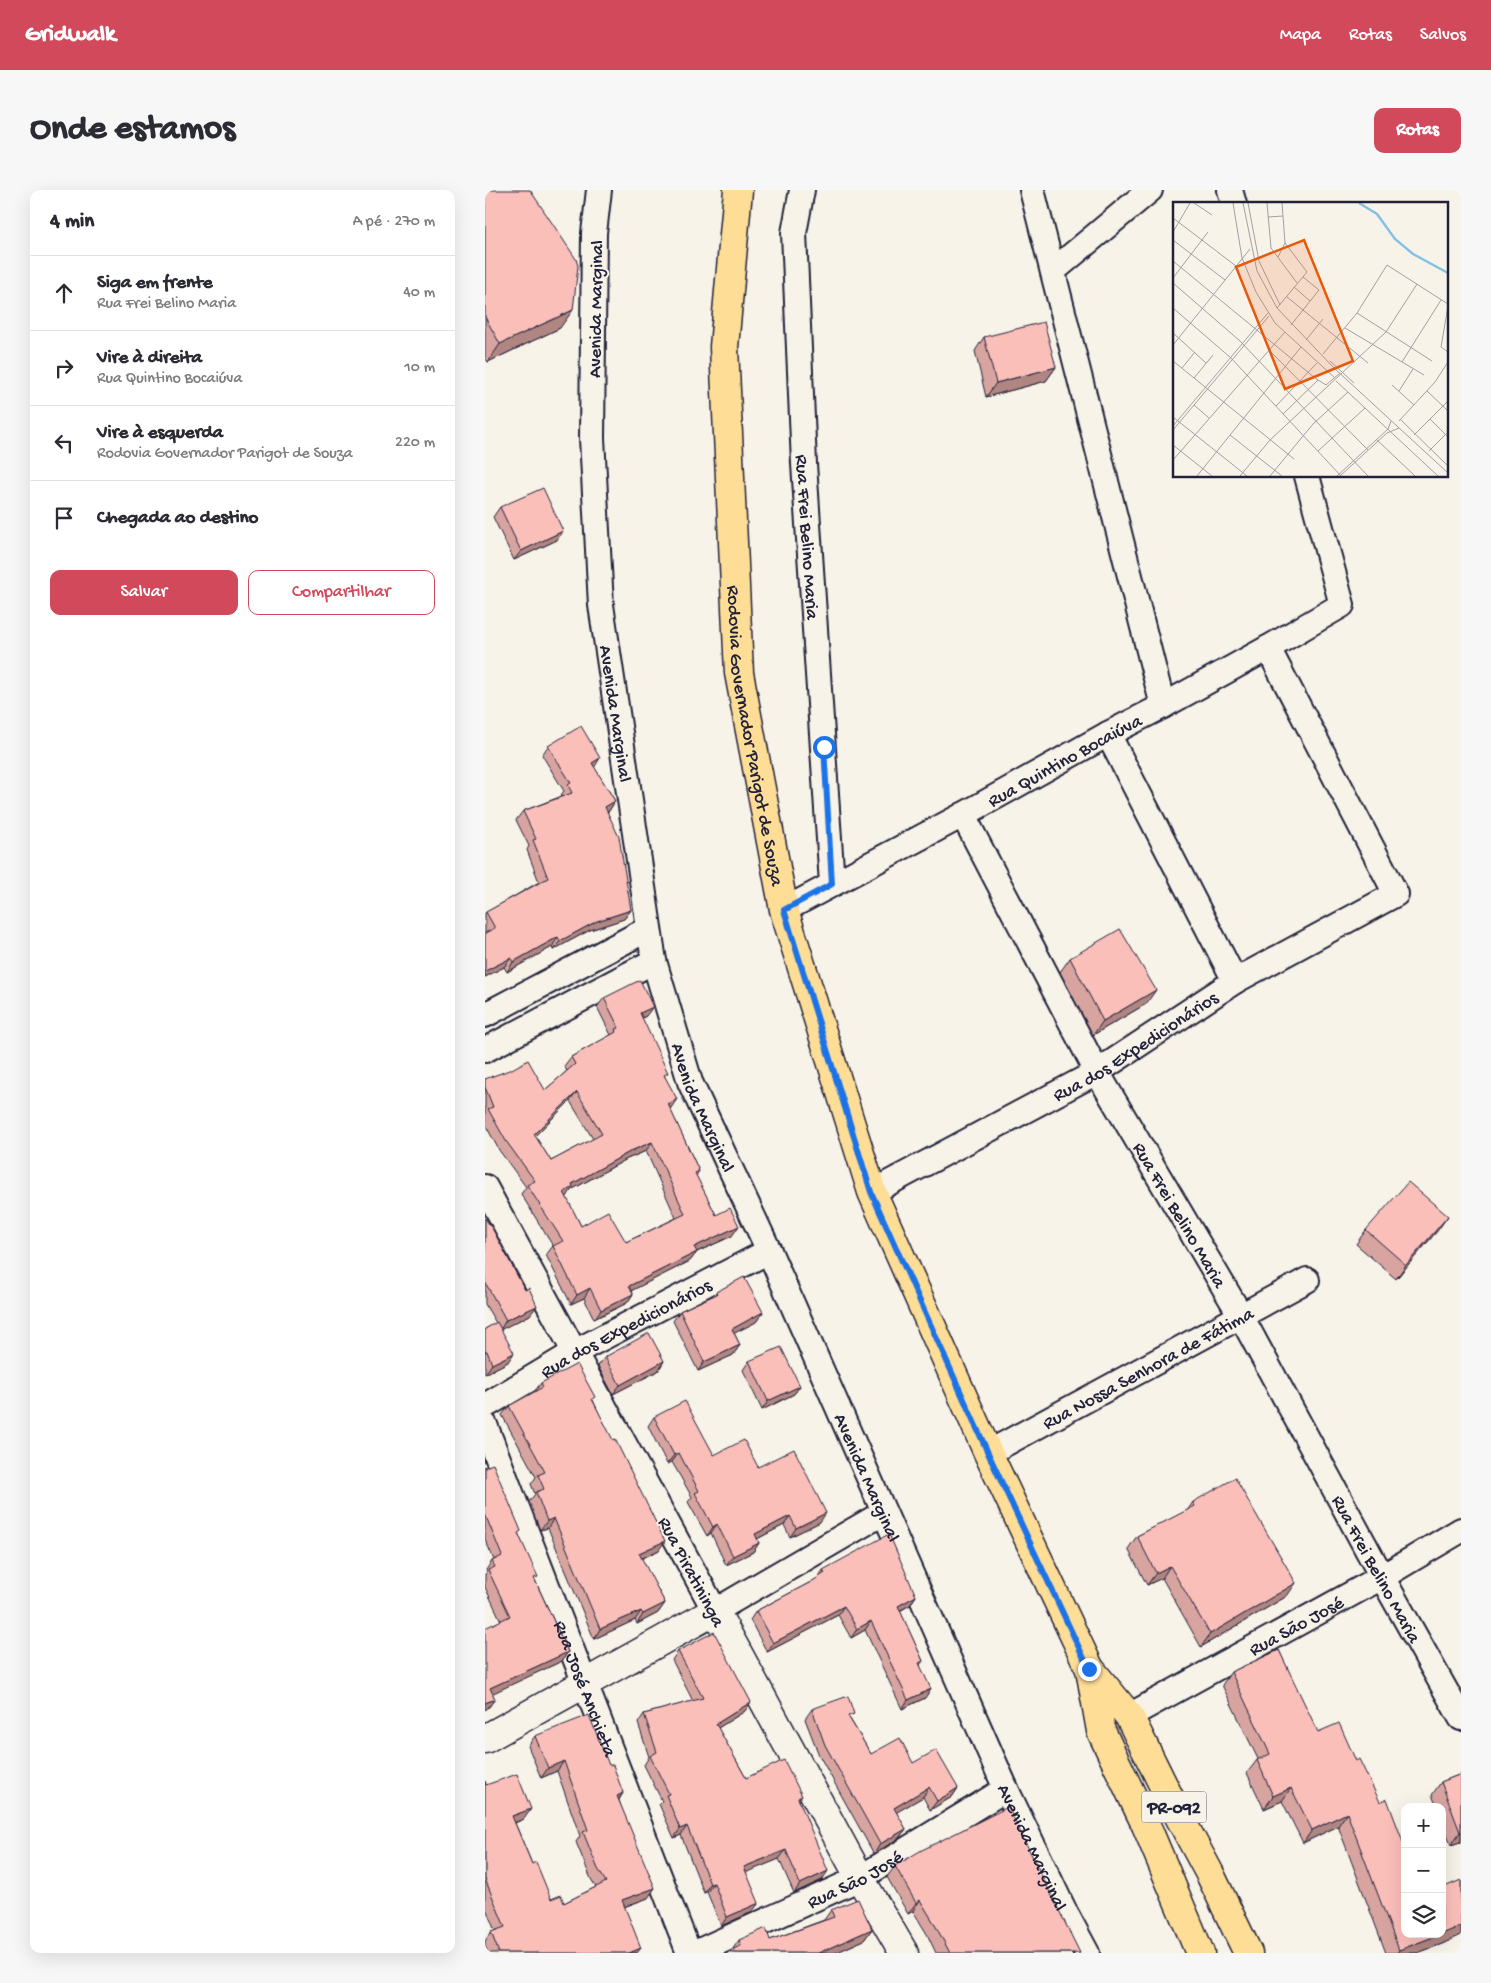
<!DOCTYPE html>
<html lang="pt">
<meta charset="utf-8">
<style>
:root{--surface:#fff;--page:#f7f7f7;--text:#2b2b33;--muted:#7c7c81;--line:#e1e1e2;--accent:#d1495b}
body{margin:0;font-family:"Gochi Hand",sans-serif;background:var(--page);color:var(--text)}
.controls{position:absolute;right:15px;bottom:15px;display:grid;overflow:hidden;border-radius:10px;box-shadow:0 5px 20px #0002}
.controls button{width:45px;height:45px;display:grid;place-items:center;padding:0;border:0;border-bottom:1px solid var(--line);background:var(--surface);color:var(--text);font:25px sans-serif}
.stop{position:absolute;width:15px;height:15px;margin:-11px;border:4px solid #1a73e8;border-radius:50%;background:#fff}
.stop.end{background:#1a73e8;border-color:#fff;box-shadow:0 1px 5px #0008}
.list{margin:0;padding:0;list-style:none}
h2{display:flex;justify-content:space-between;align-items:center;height:65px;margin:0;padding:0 20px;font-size:21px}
h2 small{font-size:16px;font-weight:400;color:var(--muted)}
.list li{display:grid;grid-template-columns:32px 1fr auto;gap:15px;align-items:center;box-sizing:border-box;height:75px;padding:0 20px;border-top:1px solid var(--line)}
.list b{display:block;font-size:19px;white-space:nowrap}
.list p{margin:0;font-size:16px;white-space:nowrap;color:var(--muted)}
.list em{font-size:16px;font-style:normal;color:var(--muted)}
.actions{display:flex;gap:10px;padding:15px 20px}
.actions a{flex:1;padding:11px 0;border:1px solid var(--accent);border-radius:10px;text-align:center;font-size:18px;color:var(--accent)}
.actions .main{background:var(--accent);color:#fff}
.icon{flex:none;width:28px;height:28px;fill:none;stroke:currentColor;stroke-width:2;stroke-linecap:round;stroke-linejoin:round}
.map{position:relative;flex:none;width:976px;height:1763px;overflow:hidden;border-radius:10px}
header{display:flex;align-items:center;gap:30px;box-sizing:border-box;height:70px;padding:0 25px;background:var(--accent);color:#fff}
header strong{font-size:24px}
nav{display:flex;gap:28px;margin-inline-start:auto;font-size:18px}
.intro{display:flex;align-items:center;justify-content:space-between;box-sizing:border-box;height:120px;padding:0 30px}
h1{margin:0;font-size:35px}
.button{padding:12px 22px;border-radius:10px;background:var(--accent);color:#fff;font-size:18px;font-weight:700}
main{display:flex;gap:30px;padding:0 30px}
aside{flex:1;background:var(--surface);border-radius:10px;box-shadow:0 5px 20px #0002}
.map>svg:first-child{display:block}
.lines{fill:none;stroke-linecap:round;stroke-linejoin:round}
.street-casing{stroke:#22223b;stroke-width:28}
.secondary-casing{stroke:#22223b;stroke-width:31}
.primary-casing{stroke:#22223b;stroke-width:31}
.street{stroke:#f7f3e8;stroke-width:24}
.secondary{stroke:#f7f3e8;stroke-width:28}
.primary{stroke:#fedd96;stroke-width:28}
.wall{fill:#d8a4a0;stroke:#22223b;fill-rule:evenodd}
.shaded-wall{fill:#b08682;stroke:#22223b}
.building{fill:#fbbfba;stroke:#22223b;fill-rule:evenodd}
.route{stroke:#1a73e8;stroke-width:6}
.labels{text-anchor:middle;stroke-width:4;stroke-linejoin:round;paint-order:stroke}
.shield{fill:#f7f3e8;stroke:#62616f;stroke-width:1}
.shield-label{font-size:18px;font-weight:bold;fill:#22223b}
.street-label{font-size:19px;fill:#22223b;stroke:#f7f3e8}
.inset-river{fill:none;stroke:#86c0e5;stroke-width:2.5}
.inset-road{fill:none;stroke:#a29fa3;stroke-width:1}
.view{fill:#e8590c;fill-opacity:0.15;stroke:#e8590c;stroke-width:2.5}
.inset-edge{fill:none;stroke:#22223b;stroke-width:2.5}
</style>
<header>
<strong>Gridwalk</strong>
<nav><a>Mapa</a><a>Rotas</a><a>Salvos</a></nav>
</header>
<div class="intro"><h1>Onde estamos</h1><a class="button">Rotas</a></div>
<main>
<aside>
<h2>4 min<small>A pé · 270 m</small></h2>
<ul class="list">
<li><svg class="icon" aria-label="ahead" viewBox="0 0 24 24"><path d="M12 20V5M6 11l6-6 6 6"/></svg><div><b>Siga em frente</b><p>Rua Frei Belino Maria</p></div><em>40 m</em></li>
<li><svg class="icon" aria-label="right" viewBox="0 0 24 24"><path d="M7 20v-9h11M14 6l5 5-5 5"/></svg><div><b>Vire à direita</b><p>Rua Quintino Bocaiúva</p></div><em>10 m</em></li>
<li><svg class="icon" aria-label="left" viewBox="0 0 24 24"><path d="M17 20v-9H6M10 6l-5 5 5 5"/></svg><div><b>Vire à esquerda</b><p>Rodovia Governador Parigot de Souza</p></div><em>220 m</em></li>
<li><svg class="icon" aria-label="arrive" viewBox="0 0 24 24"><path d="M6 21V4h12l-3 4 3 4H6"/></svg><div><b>Chegada ao destino</b></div></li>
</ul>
<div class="actions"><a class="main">Salvar</a><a>Compartilhar</a></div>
</aside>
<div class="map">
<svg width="976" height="1763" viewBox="0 0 976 1763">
<rect width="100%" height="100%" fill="#f7f3e8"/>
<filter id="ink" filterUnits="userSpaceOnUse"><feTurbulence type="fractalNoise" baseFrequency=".02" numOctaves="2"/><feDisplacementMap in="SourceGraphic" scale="10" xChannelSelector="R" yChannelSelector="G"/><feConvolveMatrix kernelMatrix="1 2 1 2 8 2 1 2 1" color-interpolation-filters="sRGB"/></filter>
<g filter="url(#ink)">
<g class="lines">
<defs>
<g id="street">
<path id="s1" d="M114,0l-5,43 -2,205 9,167 53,356 36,121 79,169 237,538 59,123 22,41"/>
<path id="s2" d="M317,0l-8,43 10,231 28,420"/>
<path d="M547,0l131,516"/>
<path d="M745,0l4,14"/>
<path d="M568,81l97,-81"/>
<path d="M623,544l127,247"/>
<path id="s3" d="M478,625l134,257 144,244 141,261 79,141"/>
<path id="s4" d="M299,720l179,-95 145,-81 55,-28 105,-58 74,-43 -35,-129"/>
<path d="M0,825l163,-86"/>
<path d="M0,860l169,-89"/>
<path d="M0,997l230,424 168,-98"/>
<path id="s5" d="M387,1002l225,-120 138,-91 161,-87 -128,-246"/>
<path id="s6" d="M0,1216l90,-54 194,-101"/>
<path id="s7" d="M0,1235l204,528"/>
<path id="s8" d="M503,1263l319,-173"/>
<path id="s9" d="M644,1526l253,-139 79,-47"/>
<path id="s10" d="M210,1763l165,-75 146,-89"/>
</g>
<path id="secondary" d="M0,1549l230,-128 145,267 44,75"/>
<g id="primary">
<path id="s11" d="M253,0l-14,157 15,326 45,237 88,282 116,261 102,216 11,62 45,94 54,128"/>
<path d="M606,1480l38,46 45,91 36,67 38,79"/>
</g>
</defs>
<use href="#street" class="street-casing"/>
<use href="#secondary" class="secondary-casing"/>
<use href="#primary" class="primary-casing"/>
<use href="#street" class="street"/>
<use href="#secondary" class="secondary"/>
<use href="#primary" class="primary"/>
</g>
<g class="wall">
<path d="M0,0l75,138 -72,34 -3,-4z"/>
<path d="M499,147l72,30 -10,14 -60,16 -11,-46z"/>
<path d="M15,317l57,33 -43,20 -21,-43z"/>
<path d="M63,556l46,21 21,34 -6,10h-2l24,99 -7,9 -34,11 -37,20 -1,-3 -45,25 -3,-5 -19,10v-64l54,-31 -12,-32 2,-4 -13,-26 7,-9 39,-15 -1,-1 3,-4 -22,-36z"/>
<path d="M585,768l76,46 -53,31 -33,-63z"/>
<path d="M119,808l42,18 -4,2 23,59 5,32 29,62 -3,5 20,39 16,21 -35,16 -7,9 -58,29 1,4 -6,9 -33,16 -10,-21 -13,6 -25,-49 7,-9 -32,-52 5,-7 -27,-37 -14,-26v-45l60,11 22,-19 -3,-5 7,-9 40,-22 -14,-28zM85,911l23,38 -42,22 -16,-25zM161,961l30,67 -50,24 -45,-16 -15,-29 5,-7 56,-31z"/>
<path d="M0,1028l45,97 -29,14 7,33 -23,12v-45l11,-6 -11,-19z"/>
<path d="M881,1040h72l-42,49 -40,-35z"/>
<path d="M231,1102l47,20 -7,10 -22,11 6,12 -7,10 -35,16 -25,-50 7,-10 33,-16z"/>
<path d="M120,1167l59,4 -6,10 -45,23 -15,-28z"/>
<path d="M264,1171l51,25 -6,8 -32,16 -19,-40z"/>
<path d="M56,1193l52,17 66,150 -18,9 24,44 -7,10 -21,11 -2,-4 -41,19 -46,-111 -8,2 -11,-28 6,-8 -4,-10 5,-7 -34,-62 7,-9 25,-14z"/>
<path d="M169,1227l60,38 44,12 62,55 -30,15 -6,-12 -27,14 2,4 -6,9 -27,13 -15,-32 -4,3 -19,-34 4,-5 -20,-35 -5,2 -19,-38z"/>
<path d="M0,1276l34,69 16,45 33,72 -6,9 -70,32 3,6 -7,9 13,-87 -16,-34v-13l2,-2 -1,-2 6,-9 2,-1 -9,-21z"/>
<path d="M708,1312l94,94 -86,51 -39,-69 -15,7 -19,-36 9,-13 50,-25z"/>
<path d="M338,1380l93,26 -6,9 -10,6 23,50 -3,4 5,33 -23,11 -37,-79 -14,8 -13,-23 -71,37 -17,-32 6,-9 55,-29 7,-4z"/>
<path d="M794,1460l126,284 56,-54v55l-19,9 -25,9h-31l-48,-127 -35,17 -21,-42 -18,8 -17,-36 10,-13 1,-1 -36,-74 9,-13z"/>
<path d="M193,1461l67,60 -27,17 28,50 56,18 -3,4 23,80 -28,13 -15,-34 -33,13 6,40 -31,14 -14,-34 -3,1 -23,-58 -7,3 -15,-34 3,-3 -18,-36 5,-8 -11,-34 6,-9 49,-13 -21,-41z"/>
<path d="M327,1519l38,10 21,35 42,9 45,25 -6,9 -22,13 -7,-13 -27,15 10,17 -7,9 -25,16 -55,-99 -14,-36z"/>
<path d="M50,1546l74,29 14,28 -4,7 29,98 -24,9 13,46h-149l-3,-7v-5l6,-9 4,-1 -10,-25v-125l1,4 38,34 -9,4 17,41 19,35 13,4 32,-16 -5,-8 -15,-37 4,-6 -23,-65 -16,7 -13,-32z"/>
<path d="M976,1584v70l-1,-2 -9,3 -9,-24v-14h-5l-5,-12 9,-13z"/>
<path d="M410,1676l185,87h-144l-9,-19 -14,-23 -5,3 -21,-37z"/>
<path d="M346,1720l41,19 -8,11 -29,13h-105l9,-13h31l54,-20z"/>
</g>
<g class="shaded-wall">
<path d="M88,120l-13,18 -72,34 12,-18z"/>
<path d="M571,177l-10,14 -60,16 10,-14z"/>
<path d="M78,341l-6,9 -43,20 7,-9z"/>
<path d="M115,568l-6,10 -2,-5z"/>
<path d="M130,611l-6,10 -11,5 7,-9z"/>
<path d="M146,720l-7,9 -34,11 -37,20 7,-9 37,-20z"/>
<path d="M73,747l-6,10 -45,25 6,-10z"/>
<path d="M26,768l-7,9 -19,10v-6z"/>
<path d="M671,800l-10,14 -53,31 10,-14z"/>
<path d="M168,817l-7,9 -13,6 7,-9z"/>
<path d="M92,902l-7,9 -43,43 7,-10z"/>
<path d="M192,909l-6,9 -10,5 7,-9z"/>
<path d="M167,952l-6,9 -19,8 -56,31 -4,7 -10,5 7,-10 8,-8 61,-34z"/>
<path d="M963,1026l-10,14 -42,49 10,-14z"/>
<path d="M254,1036l-7,10 -44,20 6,-9z"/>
<path d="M212,1062l-7,9 -67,34 6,-9z"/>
<path d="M105,1098l-6,10 -13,6 6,-9z"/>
<path d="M148,1104l-6,9 -33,16 7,-9z"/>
<path d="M52,1116l-7,9 -30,15 6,-10z"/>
<path d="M278,1122l-7,10 -31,16 7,-9z"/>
<path d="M255,1155l-7,10 -35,16 6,-9z"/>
<path d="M29,1163l-6,9 -23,12 7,-10z"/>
<path d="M179,1171l-6,10 -45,23 7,-9z"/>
<path d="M315,1196l-6,8 -32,16 6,-9z"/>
<path d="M194,1263l-7,9 -5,2 7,-9z"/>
<path d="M341,1323l-6,9 -30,15 6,-9z"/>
<path d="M305,1326l-6,9 -35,18 6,-9z"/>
<path d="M69,1328l-6,10 -8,2 7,-9z"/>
<path d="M232,1334l-6,9 -4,3 6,-9z"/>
<path d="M180,1351l-6,9 -27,13 7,-10z"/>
<path d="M274,1353l-6,9 -27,13 7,-9z"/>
<path d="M685,1376l-8,12 -15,7 9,-12z"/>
<path d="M811,1393l-9,13 -86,51 9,-13z"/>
<path d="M431,1406l-6,9 -19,10 7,-9z"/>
<path d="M180,1413l-7,10 -21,11 6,-10z"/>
<path d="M359,1416l-6,9 -71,37 6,-9z"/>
<path d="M156,1421l-6,9 -41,19 6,-10z"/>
<path d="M386,1431l-6,9 -14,8 6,-9z"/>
<path d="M83,1462l-6,9 -77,36 5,-9z"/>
<path d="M446,1499l-6,9 -23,11 6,-9z"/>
<path d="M10,1509l-7,9 -3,2v-7z"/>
<path d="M266,1512l-6,9 -35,22 6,-9z"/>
<path d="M79,1571l-7,10 -16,7 7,-10z"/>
<path d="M444,1597l-6,10 -36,21 7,-10z"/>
<path d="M473,1598l-6,9 -22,13 7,-9z"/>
<path d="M806,1598l-9,13 -18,8 9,-13z"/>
<path d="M138,1603l-7,10 1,-7z"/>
<path d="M46,1619l-7,10 -19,7 7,-10z"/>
<path d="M862,1623l-9,13 -35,17 9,-13z"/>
<path d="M202,1636l-6,9 -7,3 6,-9z"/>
<path d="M421,1639l-7,9 -25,16 6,-10z"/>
<path d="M975,1642h1v8l-1,2 -9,3z"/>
<path d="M301,1660l-7,9 -41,17 6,-9z"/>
<path d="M343,1681l-6,9 -28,13 6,-9z"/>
<path d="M229,1693l-7,9 -3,1 6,-9z"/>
<path d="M170,1698l-7,10 -33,12 7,-10z"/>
<path d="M435,1710l-7,11 -5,3 8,-11z"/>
<path d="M274,1713l-7,9 -31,14 6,-9z"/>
<path d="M976,1736v9l-19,9 -25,9h-20l2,-3z"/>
<path d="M387,1739l-8,11 -29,13h-17z"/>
<path d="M156,1758l-4,5h-8z"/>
</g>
<g class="building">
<path d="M0,0h45l46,69 2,7 -5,44 -73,34 -15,-27z"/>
<path d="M559,132l12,45 -60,16 -12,-46z"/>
<path d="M58,298l20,43 -42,20 -21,-44z"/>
<path d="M96,536l19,32 -8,5 23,38 -10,6 14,30 12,73 -34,11 -37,20 -2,-4 -45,25 -2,-4 -26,13v-38l10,-5 -9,-16 62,-34 -15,-38 3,-1 -13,-28 49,-18 -4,-8 3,-2 -23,-37z"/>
<path d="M635,739l36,61 -53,31 -33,-63z"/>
<path d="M155,790l13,27 -13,6 28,60 -4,2 13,24 -9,5 31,67 -4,2 21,42 14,-7 9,18 -45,21 3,5 -68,34 4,8 -32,16 -11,-22 -13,7 -24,-49 10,-5 -36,-56 8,-4 -29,-40 -18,-32 5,-2 -8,-20v-8l27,-10 16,-9 17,30 30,-26 -4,-7 45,-25 -1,-3 4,-1 -15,-30zM92,902l25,42 -51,27 -17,-27zM167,952l33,72 -59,28 -18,-31 -27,15 -17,-34 9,-5 -1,-3 61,-34z"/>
<path d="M923,992l40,34 -42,49 -40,-35z"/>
<path d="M0,1028l8,12 32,60 4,-2 8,18 -31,14 -21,-38z"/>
<path d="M259,1087l19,35 -31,17 8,16 -36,17 -24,-51 37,-17 -1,-2z"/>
<path d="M12,1132l17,31 -22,11 -5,-13 -2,1v-23z"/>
<path d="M164,1143l15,28 -44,24 -15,-28z"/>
<path d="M296,1157l19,39 -32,15 -19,-40z"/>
<path d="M92,1174l18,33 -3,2 21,41 2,-1 50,102 -26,12 26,50 -22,11 -2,-3 -41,18 -46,-111 -7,3 -11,-29 8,-3 -6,-14 7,-3 -36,-66 34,-19 -2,-4z"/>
<path d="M200,1211l29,54 30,-15 14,27 36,-18 32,64 -30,15 -6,-12 -35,18 4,9 -26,13 -16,-32 -4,3 -18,-34 4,-2 -20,-38 -5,2 -20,-38z"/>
<path d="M8,1274l28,67 -3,2 20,44 -4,1 34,74 -78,36 5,11 -10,4v-75l25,-12 -22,-46 7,-3 -3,-6 10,-5 -17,-42v-48v1z"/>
<path d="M750,1288l61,105 -86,51 -40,-68 -14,7 -19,-37 58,-30 -2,-4z"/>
<path d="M404,1344l27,62 -18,10 25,55 -4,2 12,26 -23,11 -37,-79 -14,8 -13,-23 -71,37 -17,-32 55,-29 14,-9 -2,-3z"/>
<path d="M229,1442l37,70 -35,22 30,54 38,-18 18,36 -4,2 30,73 -28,13 -14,-34 -42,17 15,36 -32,14 -13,-34 -4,1 -23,-58 -7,3 -14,-34 3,-1 -19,-38 7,-4 -13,-38 59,-16 -25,-47z"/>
<path d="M794,1460l39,82 21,-9 17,38 3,-2 21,43 7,-3 18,48v87h36l-42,16 -52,-137 -35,17 -21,-42 -18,8 -16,-36 13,-6 -39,-82z"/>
<path d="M363,1506l6,18 -6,2 23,38 29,-16 13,25 23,-13 22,38 -21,13 -8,-14 -35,21 12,21 -26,15 -55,-99 -13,-36z"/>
<path d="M104,1525l20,50h4l10,28 -6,3 38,92 -33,12 19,48 -12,5h-130l-8,-21 14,-5 -20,-48v-98l1,4 31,-11 14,35 -19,7 20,48 4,-2 15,37 10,-4 3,8 42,-21 -8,-13 -15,-37 5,-2 -24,-69 -16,7 -13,-32z"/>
<path d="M976,1584v58h-1l-19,-50z"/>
<path d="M523,1617l72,146h-130l-16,-30 -14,-23 -4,3 -21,-37 25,-15z"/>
<path d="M976,1690v46l-19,8v-46z"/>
<path d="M373,1709l14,30 -54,24h-83l-2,-4 8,-3 -2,-6 27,-12 4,12 64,-23 -3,-7z"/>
</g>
</g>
<g class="lines" filter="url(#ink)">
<path class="route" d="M339,557l8,137 -48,26 87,282 117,261 101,216"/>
</g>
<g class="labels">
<rect class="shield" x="656.5" y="1601.5" width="65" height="31" rx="4"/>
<g class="shield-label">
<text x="689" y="1623">PR-092</text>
</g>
<g class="street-label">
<text transform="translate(109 119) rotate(-89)" y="7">Avenida Marginal</text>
<text dy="7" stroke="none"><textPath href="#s2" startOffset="348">Rua Frei Belino Maria</textPath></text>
<text dy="7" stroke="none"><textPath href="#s1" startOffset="525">Avenida Marginal</textPath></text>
<text dy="7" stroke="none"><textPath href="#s11" startOffset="548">Rodovia Governador Parigot de Souza</textPath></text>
<text dy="7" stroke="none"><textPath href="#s4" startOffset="318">Rua Quintino Bocaiúva</textPath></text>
<text dy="7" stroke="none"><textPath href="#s5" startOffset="301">Rua dos Expedicionários</textPath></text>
<text dy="7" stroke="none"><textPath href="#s1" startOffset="930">Avenida Marginal</textPath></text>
<text dy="7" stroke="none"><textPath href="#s3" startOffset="455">Rua Frei Belino Maria</textPath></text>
<text dy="7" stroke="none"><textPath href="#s6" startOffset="161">Rua dos Expedicionários</textPath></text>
<text dy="7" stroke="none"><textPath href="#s8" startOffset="181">Rua Nossa Senhora de Fátima</textPath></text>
<text dy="7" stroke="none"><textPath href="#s1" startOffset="1335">Avenida Marginal</textPath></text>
<text dy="7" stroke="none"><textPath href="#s3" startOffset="860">Rua Frei Belino Maria</textPath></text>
<text transform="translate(208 1381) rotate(62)" y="7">Rua Piratininga</text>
<text dy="7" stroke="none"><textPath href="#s9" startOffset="190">Rua São José</textPath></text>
<text dy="7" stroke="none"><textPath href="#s7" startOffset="282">Rua José Anchieta</textPath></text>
<text dy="7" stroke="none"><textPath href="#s1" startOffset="1740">Avenida Marginal</textPath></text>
<text dy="7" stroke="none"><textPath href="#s10" startOffset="176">Rua São José</textPath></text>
</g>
</g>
<g transform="translate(688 12)">
<rect width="275" height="275" fill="#f7f3e8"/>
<path class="inset-river" d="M186,1l18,11 18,25 18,15 35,19"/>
<path class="inset-road" d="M21,1l18,12M60,1l9,55 14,34 19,31 60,55M70,1l14,68 20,37 57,60 114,105M75,1l11,58 21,44M94,1l4,45 26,35M95,15l15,-1M0,16l63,48M0,30l17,-29M0,38l52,40M105,55l7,-14M0,59l142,117 11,7 14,-12M0,76l35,-46M0,81l67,58 128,135M121,85l16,14M114,95l81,66M275,104l-7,41 7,5M0,106l58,50 110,118M104,106l30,-36 -22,-29 -3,-40M184,111l75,48M118,123l28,-35 -16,-13M172,126l79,47M0,131l33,30M133,138l17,-21M0,143l77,-96M97,149l98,99M150,152l34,-41 30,-48 61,39M0,159l121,98M157,159l24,22M229,160l39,-62M9,166l13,-16M21,176l19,-23M163,179l102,95M219,183l22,20M226,189l14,-22M254,189l21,20M21,203l15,13M103,204l41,-43M110,212l35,-34M0,215l74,59M227,217l48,47M257,217l18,18M226,219l36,-39 13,-20M0,224l95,-113M0,228l96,-114M57,233l52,41M241,233l34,-34M204,238l38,36M0,243l39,31M145,249l47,-43M256,249l19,-19M0,258l112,-128M24,274l104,-129M67,274l30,-36 116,-108 31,-48M97,274l43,-52 35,-32M164,274l51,-47 3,-8M167,274l47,-43 12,-5"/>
<path class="view" d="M131,38l49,121 -68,28 -49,-122z"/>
<rect width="275" height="275" class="inset-edge"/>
</g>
</svg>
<div class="controls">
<button>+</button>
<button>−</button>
<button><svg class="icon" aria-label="layers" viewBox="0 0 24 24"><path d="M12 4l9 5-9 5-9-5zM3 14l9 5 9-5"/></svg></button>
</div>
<div class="stop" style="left:339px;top:557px"></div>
<div class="stop end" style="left:604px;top:1479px"></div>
</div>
</main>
